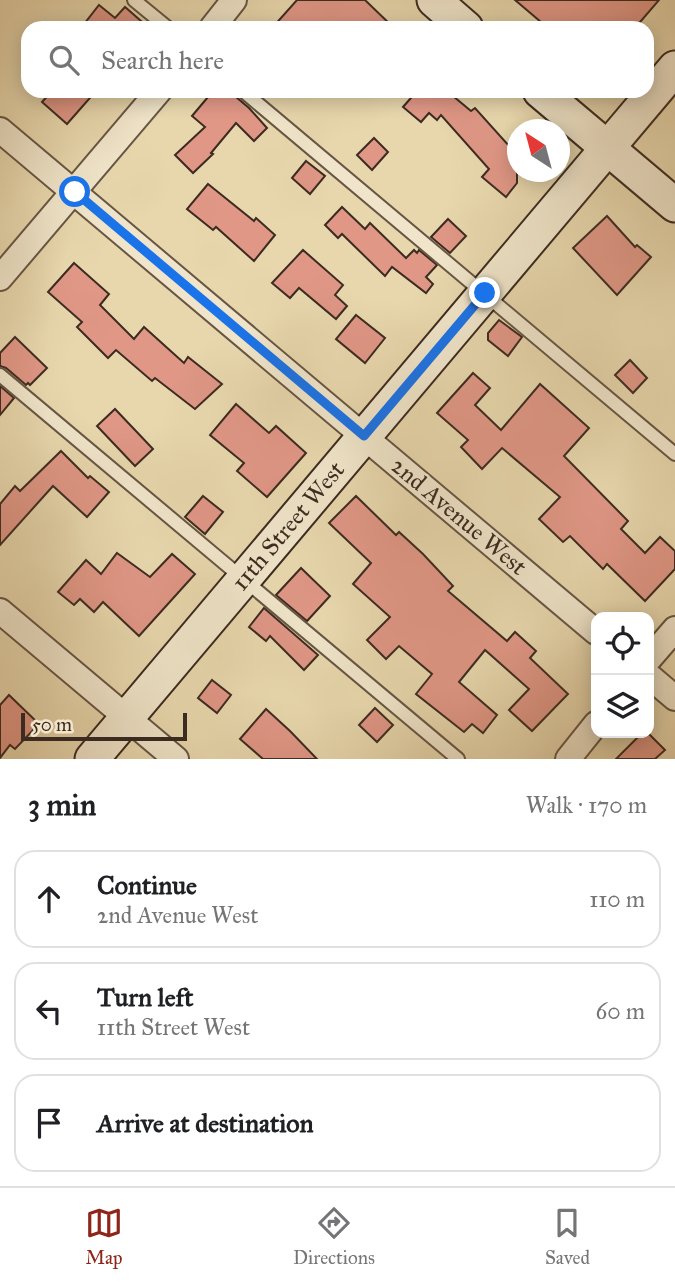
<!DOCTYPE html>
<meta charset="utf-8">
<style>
:root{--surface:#fff;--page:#f2f2f2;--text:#202124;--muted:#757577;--line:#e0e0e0;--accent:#8f2418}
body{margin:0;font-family:"IM FELL Great Primer",serif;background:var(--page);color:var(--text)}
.controls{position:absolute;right:21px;bottom:21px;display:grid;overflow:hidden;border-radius:14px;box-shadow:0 4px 18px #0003}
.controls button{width:63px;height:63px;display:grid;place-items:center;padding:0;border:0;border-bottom:2px solid var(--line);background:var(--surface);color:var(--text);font:35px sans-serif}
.compass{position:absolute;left:507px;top:119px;width:63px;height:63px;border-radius:50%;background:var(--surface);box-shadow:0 4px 18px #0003;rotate:324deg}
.scale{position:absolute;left:21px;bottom:18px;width:166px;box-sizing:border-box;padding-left:7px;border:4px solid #3c2b21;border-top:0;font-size:19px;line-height:24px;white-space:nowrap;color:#3c2b21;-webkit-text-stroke:5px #f0e5ca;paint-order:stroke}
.stop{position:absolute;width:21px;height:21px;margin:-16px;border:5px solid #1a73e8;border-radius:50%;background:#fff}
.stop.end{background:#1a73e8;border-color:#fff;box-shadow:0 2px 7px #0008}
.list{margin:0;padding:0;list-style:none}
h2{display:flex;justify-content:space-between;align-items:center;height:91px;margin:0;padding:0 28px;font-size:30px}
h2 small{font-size:23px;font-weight:400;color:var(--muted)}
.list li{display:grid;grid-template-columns:46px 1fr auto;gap:21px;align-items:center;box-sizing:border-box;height:98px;margin:0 14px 14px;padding:0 14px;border:2px solid var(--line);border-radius:21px}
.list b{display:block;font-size:26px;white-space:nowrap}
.list p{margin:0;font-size:23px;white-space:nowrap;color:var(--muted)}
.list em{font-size:23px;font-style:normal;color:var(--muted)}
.icon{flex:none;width:38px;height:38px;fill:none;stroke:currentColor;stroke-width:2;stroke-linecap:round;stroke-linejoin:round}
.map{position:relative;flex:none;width:675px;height:759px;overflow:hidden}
.search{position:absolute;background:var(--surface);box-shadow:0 4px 18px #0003;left:21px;right:21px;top:21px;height:77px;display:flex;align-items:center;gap:18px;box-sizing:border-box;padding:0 24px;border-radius:21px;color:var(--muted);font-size:26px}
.sheet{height:427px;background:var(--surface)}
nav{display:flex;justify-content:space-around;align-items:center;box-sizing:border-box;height:98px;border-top:2px solid var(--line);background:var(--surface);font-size:19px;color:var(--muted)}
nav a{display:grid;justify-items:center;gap:4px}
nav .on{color:var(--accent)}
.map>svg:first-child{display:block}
.building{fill:#e09786;stroke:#3c2b21;stroke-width:2}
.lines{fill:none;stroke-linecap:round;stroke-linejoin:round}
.lane-casing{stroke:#675644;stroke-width:16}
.street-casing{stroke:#675644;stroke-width:28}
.secondary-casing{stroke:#3c2b21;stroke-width:37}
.lane{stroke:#f0e5ca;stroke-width:12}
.street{stroke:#f0e5ca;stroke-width:24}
.secondary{stroke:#f0e5ca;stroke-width:33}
.route{stroke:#1a73e8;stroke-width:9}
.labels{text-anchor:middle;stroke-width:5;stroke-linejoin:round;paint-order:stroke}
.street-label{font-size:24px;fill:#3c2b21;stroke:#f0e5ca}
</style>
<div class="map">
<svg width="675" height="759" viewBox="0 0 675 759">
<rect width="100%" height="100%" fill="#e8d7ad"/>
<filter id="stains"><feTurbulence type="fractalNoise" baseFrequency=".00286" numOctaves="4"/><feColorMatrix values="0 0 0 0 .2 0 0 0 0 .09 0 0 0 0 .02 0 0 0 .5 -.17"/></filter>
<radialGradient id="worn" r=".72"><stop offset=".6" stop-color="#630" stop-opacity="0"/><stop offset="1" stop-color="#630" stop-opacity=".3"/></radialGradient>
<g class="building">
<path d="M297,0h68l29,28h-122z"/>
<path d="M515,0h144l-24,28h-87z"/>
<path d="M99,5l16,13 10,-11 24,21h-68z"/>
<path d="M52,91h44l-29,33 -25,-22z"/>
<path d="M213,91h16l20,17 18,20 -13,13 -18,-18 -25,30 2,1 -20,19 -18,-18 30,-28 -13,-11z"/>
<path d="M417,91h30l24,20 4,-3 34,38 8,-11v48l-11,14 -24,-20 7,-8 -48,-54 -4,5 -8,-7 -8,9 -18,-15z"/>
<path d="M374,138l14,14 -16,18 -15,-15z"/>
<path d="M306,161l19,15 -15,18 -18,-16z"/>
<path d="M208,184l46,37 2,-3 19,17 -21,26 -38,-34 -3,3 -26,-21z"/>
<path d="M342,207l23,22 5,-6 36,35 8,-8 3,3 2,-3 18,15 -11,12 7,7 -7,9 -34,-26 -7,9 -43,-42 -4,4 -13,-13z"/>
<path d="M607,216l28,31 2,-2 14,12 -34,38 -44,-47z"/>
<path d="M448,219l18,17 -16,17 -19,-16z"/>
<path d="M303,250l40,35 -8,10 12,11 -11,13 -37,-31 -9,10 -18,-15z"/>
<path d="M74,263l35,31 -9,11 34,34 10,-12 40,36 4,-6 34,27 -27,25 -40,-31 -3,3 -36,-31 -8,8 -31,-31 5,-5 -34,-30z"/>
<path d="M356,315l29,23 -20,25 -29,-24z"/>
<path d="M499,320l23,17 -14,19 -20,-16v-7z"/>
<path d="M15,337l32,31 -17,17 -2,-2 -2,2 -20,-17 -6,-2v-13z"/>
<path d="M630,360l17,18 -14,15 -18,-18z"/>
<path d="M473,373l17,15 -15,17 26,25 39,-46 49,44 -25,28 64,65 -7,8 24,24 15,-16 15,14v18l-30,32 -38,-37 -4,5 -33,-33 -7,6 -24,-23 21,-22 -58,-49 -20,21 -21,-22 7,-7 -31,-27z"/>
<path d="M0,386l14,12 -14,17z"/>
<path d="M236,404l33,29 7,-7 30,27 -39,44 -30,-26 7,-8 -34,-28z"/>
<path d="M115,409l38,40 -18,17 -38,-40z"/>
<path d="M61,451l27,27 2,-2 19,16 -22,25 -34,-31 -53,59v-41l15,-18 5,5z"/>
<path d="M203,496l20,16 -18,22 -20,-17z"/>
<path d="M356,496l40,39 3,-3 24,22 30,32 -5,5 59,50 8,-9 21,19 -6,7 38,36 -36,37 -23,-21 20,-21 -44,-39 -26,32 38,33 -14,18 -11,-9 -8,8 -48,-38 16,-20 -33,-28 -13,13 -19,-19 23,-23 -37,-33 18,-21 -42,-40z"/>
<path d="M117,553l33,24 22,-23 23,20 -56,62 -36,-34 -9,10 -14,-13 -6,6 -16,-13 28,-32 15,14z"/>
<path d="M301,568l29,28 -23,25 -31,-26z"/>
<path d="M264,608l54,47 -14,15 -34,-34 -4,5 -17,-14z"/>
<path d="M212,680l19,15 -14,18 -19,-15z"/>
<path d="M9,695l30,29 -24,25 -5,-4 -10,13v-53z"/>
<path d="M375,708l18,17 -16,17 -18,-17z"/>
<path d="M266,709l24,22 27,28h-54l-23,-20z"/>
<path d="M642,733h6l17,17 -10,9h-39z"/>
</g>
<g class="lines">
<defs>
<g id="lane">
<path d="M134,0l34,28"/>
<path d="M243,91l432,363"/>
<path d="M0,375l458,384"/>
</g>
<g id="street">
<path d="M212,28l22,-28"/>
<path d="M0,130l596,502"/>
<path d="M0,278l159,-187"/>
<path d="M0,611l176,148"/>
<path d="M649,659l26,-30"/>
<path d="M649,676l26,22"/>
<path d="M568,759l28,-35"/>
</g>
<g id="secondary">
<path d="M434,0l32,28"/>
<path d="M540,91l135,114"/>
<path d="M92,759l583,-691"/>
</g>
</defs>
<use href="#lane" class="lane-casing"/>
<use href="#street" class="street-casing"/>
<use href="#secondary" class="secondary-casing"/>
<use href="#lane" class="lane"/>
<use href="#street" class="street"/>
<use href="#secondary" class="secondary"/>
</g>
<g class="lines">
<path class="route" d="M75,192l289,244 121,-143"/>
</g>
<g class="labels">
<g class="street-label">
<text transform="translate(459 516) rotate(40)" y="8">2nd Avenue West</text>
<text transform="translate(288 526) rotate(-50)" y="8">11th Street West</text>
</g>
</g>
<rect width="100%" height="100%" filter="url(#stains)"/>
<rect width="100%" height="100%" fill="url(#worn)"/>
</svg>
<div class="controls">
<button><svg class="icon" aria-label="locate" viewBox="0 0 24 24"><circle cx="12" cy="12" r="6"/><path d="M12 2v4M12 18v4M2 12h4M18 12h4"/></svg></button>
<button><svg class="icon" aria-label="layers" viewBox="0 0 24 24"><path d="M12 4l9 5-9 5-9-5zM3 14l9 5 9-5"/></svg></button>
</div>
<svg class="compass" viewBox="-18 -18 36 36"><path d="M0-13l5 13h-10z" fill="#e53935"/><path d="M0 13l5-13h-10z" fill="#757577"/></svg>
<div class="scale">50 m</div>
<div class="stop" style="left:75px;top:192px"></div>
<div class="stop end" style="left:485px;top:293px"></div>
<div class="search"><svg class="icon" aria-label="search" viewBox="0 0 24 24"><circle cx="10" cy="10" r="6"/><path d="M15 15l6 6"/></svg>Search here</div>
</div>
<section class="sheet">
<h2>3 min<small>Walk · 170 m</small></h2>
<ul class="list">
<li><svg class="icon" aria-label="ahead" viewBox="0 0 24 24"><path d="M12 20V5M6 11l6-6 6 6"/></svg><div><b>Continue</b><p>2nd Avenue West</p></div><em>110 m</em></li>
<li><svg class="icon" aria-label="left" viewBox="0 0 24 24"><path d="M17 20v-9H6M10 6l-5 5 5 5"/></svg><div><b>Turn left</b><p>11th Street West</p></div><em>60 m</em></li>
<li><svg class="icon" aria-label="arrive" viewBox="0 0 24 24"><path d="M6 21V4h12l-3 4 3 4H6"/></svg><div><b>Arrive at destination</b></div></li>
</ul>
</section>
<nav>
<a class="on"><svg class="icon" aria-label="map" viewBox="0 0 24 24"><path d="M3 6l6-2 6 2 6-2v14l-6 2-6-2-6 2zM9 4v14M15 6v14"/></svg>Map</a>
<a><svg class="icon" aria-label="directions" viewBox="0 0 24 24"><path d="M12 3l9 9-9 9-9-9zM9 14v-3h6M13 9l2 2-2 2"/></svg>Directions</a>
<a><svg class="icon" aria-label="saved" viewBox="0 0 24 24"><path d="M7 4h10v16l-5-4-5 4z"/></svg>Saved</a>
</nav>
